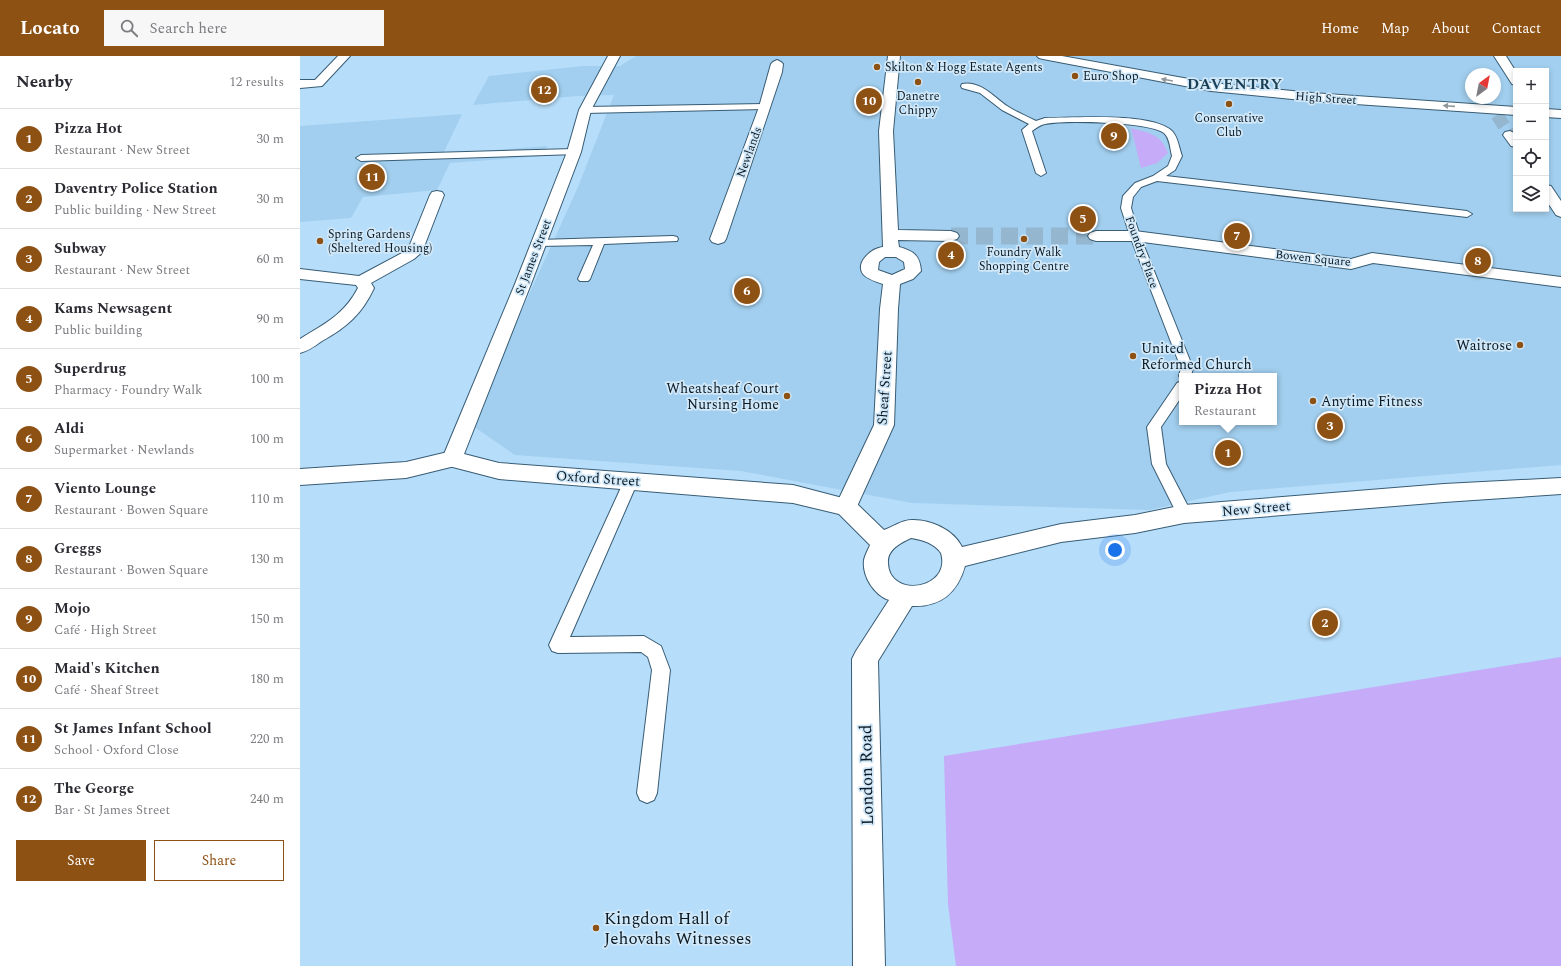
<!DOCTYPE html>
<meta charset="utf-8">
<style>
:root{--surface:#fff;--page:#f7f7f7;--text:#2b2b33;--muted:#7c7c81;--line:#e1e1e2;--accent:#8e5114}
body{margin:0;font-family:Spectral,serif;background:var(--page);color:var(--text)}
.controls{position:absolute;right:12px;top:12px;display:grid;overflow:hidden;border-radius:0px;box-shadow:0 2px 6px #0003}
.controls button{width:36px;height:36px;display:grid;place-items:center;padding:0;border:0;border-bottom:1px solid var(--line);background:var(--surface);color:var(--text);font:20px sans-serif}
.compass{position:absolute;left:1165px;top:12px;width:36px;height:36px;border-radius:50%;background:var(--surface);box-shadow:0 2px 6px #0003;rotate:32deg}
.you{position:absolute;left:815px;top:494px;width:14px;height:14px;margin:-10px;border:3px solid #fff;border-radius:50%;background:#1a73e8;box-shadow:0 0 0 6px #1a73e833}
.badge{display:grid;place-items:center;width:26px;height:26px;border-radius:50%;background:var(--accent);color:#fff;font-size:13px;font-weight:700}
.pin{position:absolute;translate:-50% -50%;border:2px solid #fff;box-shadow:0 1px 4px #0006}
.popup{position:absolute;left:879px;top:317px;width:98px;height:52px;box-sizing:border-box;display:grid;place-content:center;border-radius:0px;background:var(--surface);filter:drop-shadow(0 1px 3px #0005);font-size:13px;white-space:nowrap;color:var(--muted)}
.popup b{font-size:15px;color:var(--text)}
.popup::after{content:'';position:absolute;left:50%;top:100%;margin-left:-8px;border:8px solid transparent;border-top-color:var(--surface)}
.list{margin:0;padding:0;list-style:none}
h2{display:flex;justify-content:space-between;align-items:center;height:52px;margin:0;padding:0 16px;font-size:17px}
h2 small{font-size:13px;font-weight:400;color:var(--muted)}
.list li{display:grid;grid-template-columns:26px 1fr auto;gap:12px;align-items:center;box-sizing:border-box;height:60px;padding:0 16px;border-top:1px solid var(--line)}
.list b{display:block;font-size:15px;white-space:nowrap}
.list p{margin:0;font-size:13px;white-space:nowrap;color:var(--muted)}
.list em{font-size:13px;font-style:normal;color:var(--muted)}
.actions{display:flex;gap:8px;padding:12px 16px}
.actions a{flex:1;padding:9px 0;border:1px solid var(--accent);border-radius:0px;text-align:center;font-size:14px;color:var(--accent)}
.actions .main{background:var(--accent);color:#fff}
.icon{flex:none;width:22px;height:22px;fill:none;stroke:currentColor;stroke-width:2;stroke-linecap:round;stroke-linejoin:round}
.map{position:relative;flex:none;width:1261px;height:910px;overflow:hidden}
header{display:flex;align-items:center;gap:24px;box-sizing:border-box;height:56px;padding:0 20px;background:var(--accent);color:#fff}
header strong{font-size:19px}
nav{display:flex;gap:22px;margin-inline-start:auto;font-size:14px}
.search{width:280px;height:36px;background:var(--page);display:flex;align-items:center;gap:10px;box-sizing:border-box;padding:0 14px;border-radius:0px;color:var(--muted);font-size:15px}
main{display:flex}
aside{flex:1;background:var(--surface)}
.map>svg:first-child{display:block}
.built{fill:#a2cfef;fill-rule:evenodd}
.green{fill:#c5abf8}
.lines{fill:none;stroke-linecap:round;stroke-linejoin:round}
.pedestrian-tunnel-far1{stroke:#94b6cf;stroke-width:13;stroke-dasharray:13 6;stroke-linecap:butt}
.pedestrian-tunnel{stroke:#94b6cf;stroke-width:17;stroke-dasharray:17 8;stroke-linecap:butt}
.service-casing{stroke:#385c74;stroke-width:2}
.pedestrian-casing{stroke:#385c74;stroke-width:2}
.minor-casing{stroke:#385c74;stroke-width:2}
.secondary-casing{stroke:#385c74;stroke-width:2}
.service{fill:#fff;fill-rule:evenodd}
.pedestrian{fill:#fff;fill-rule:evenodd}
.minor{fill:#fff;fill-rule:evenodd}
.secondary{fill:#fff;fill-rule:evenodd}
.oneway{fill:#91989c}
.poi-dot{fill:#8e5114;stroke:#d1e8f9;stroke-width:1.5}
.labels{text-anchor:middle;stroke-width:3.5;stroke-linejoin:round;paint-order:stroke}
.far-poi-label{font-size:12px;fill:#0a1923;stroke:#d1e8f9;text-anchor:start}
.far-street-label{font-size:12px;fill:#0a1923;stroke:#d1e8f9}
.poi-label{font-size:14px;fill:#0a1923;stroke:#d1e8f9;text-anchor:end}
.street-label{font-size:14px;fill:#0a1923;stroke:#d1e8f9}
.far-district-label{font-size:15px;font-weight:bold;letter-spacing:1px;fill:#1a3e54;stroke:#d1e8f9}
.near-street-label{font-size:17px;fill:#0a1923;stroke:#d1e8f9}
.near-poi-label{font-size:17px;fill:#0a1923;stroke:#d1e8f9;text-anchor:start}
</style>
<header>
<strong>Locato</strong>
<div class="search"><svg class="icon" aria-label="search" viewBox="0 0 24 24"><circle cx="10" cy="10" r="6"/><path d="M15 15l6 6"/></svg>Search here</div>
<nav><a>Home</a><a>Map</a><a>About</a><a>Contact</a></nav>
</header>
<main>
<aside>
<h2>Nearby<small>12 results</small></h2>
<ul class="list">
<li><span class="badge">1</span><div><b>Pizza Hot</b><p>Restaurant · New Street</p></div><em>30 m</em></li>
<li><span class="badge">2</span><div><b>Daventry Police Station</b><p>Public building · New Street</p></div><em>30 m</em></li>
<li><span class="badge">3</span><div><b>Subway</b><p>Restaurant · New Street</p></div><em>60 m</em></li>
<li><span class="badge">4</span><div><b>Kams Newsagent</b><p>Public building</p></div><em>90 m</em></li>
<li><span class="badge">5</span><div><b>Superdrug</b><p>Pharmacy · Foundry Walk</p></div><em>100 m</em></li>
<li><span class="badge">6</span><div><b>Aldi</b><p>Supermarket · Newlands</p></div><em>100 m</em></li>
<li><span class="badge">7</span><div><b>Viento Lounge</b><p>Restaurant · Bowen Square</p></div><em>110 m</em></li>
<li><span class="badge">8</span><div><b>Greggs</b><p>Restaurant · Bowen Square</p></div><em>130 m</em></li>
<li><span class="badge">9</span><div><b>Mojo</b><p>Café · High Street</p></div><em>150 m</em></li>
<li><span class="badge">10</span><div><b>Maid's Kitchen</b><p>Café · Sheaf Street</p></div><em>180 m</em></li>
<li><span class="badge">11</span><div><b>St James Infant School</b><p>School · Oxford Close</p></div><em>220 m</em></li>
<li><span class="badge">12</span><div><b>The George</b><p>Bar · St James Street</p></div><em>240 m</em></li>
</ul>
<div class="actions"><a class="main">Save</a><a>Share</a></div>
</aside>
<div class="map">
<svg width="1261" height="910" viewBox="0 0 1261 910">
<rect width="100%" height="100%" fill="#b6ddfa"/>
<g class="built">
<path d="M336,0h925v409l-331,27 -81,18 -237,-7 -171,-32 -226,-16 -45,-31 108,-237 36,-92 -36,1 -105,9 16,-29 94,-10h37zM1216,15h30v138h-30zM1171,18h24v24h-24zM882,320h92v46h-92z"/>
<path d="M162,58l-19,40 104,-8 -3,10 -94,7 -13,27 -74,7 -12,21 -51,4v-96z"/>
</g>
<g class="green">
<path d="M831,72c18,5 30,6 37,25l-11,10 -16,5z"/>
<path d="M1261,601v309h-605l-8,-62 -4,-148z"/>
</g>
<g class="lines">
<path class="pedestrian-tunnel-far1" d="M1197,59l13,20"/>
<path class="pedestrian-tunnel" d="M651,180h145"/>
<defs>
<g id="service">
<path d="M662,28c18,-4 32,13 45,22 9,6 19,10 29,15l9,-3c28,0 106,-6 127,13 6,6 7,17 10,25l-7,14 -9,6 301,35 5,3 -5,3 -310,-36 -16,6 -8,10 -2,11 9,28 53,132 -2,8h-9v4l-3,-4 2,-8 -51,-132 -9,-28 2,-12 12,-13 18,-7 15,-10 4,-10c-2,-7 -2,-18 -8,-23 -16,-11 -98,-13 -119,-9 -5,1 -9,4 -13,7l14,42 -5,3 -5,-3 -14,-43 7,-6 -27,-14 -22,-17 -18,-5 -1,-2z"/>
<path d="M465,48l4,3 -1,2 -183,4 -4,-3 4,-3z"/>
<path d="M274,93l3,1 2,2 -2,2 -216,7 -5,-3 5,-3z"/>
<path d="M373,180l4,1 1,2 -1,2 -73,3 -14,35 -2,2h-8l-2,-2 15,-34 -55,1 -5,-3 5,-3z"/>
<path d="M882,325v15l-21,31 5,37 26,50 -3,4 -5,2 -5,-2 -27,-54 -5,-37 30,-44z"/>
<path d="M331,419l5,2 2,4 -68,156 74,-1 17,10 9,24 -13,123 -3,7 -7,3 -7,-3 -3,-7 15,-123 -4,-13 -7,-5 -83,1 -6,-2 -3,-6 75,-164 2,-4z"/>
</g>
<g id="pedestrian">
<path d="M588,0h12l-7,75 5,99 53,1 6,2 2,3 -2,3 -6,2 -53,-1 1,7c15,4 21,9 22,24l-8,8 -13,5 -2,25 -3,4 -6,2 -6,-2 -3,-4 3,-25c-6,-2 -16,-5 -20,-10 -8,-12 9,-26 20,-27l-4,-116zM585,201h11l8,5 1,7 -13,6 -14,-5 1,-8z"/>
<path d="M1194,0h12l10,16v13l-4,-1z"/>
<path d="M1210,75l6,3v13l-5,-1 -8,-11 2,-3z"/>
<path d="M1246,129l5,1 10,15v16l-5,-2 -10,-15z"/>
<path d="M796,175h39l216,28 21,-6 189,24v10l-188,-24 -22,6 -216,-28h-39l-6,-2 -2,-3 2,-3z"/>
</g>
<g id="minor">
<path d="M38,0h12l-28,30 -22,2v-8h15z"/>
<path d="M737,0h25l149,27 101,10 204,14v8l-204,-14 -101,-10 -168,-32 -4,-1z"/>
<path d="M477,4l4,2 2,2 -1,8 -56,167 -2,3 -6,2 -6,-2 -2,-3 49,-132 12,-43 2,-2z"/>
<path d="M1246,53l15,1v8l-15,-1z"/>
<path d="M137,135l5,1 2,3 -22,57 -8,7 -43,24 3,5c-12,26 -27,39 -52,53 -7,5 -14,10 -22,12v-14c24,-15 44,-24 58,-51l-2,-3 -56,-6v-10l59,7 43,-23 7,-6 21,-52 2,-3z"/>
<path d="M589,247l6,2 3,4 -4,116 -40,88 -8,3 -8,-3 -3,-6 39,-82 6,-116 3,-4z"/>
<path d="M152,395l7,2 3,6 -3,6 -53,13 -106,7v-16l106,-7z"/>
</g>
<path id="secondary" d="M308,0h12l-29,54 -10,42 -50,132 -67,170 35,9 294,22 61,16 30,29c8,-3 19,-10 27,-10 19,-1 43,10 51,27l99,-23 74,-9 49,-10 260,-21 117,-6v16l-117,8 -260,21 -49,10 -74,9 -96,24c-8,28 -25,41 -53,40l-34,55 7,305h-32l-1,-307 4,-8 33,-51c-15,-5 -27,-24 -25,-40 1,-5 4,-10 6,-15l-31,-31 -46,-11 -294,-24 -54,-14 -3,-6 73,-175 52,-132 12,-42zM611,482c12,2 23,5 30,15 11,37 -52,46 -53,10 -1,-13 12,-20 23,-25z"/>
</defs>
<use href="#service" class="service-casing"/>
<use href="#pedestrian" class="pedestrian-casing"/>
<use href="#minor" class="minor-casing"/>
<use href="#secondary" class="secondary-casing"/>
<use href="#service" class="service"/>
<use href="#pedestrian" class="pedestrian"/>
<use href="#minor" class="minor"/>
<use href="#secondary" class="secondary"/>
</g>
<defs><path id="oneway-solid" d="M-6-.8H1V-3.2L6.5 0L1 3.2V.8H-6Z"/></defs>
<g class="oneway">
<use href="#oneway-solid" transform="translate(867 24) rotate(-170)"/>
<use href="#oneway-solid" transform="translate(1149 50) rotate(-176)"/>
</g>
<g class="poi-dot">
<circle cx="577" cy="11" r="4"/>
<circle cx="775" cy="20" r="4"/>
<circle cx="618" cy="26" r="4"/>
<circle cx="929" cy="48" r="4"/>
<circle cx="724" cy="183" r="4"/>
<circle cx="20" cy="185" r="4"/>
<circle cx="1220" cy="289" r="4"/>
<circle cx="833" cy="300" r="4"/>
<circle cx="487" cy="340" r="4"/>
<circle cx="1013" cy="345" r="4"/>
<circle cx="296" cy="872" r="4"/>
</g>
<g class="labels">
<g class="far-poi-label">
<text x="585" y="15">Skilton &amp; Hogg Estate Agents</text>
<text x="783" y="24">Euro Shop</text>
<text x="618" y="44" text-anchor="middle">Danetre<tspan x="618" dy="14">Chippy</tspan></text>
<text x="929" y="66" text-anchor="middle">Conservative<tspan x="929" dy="14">Club</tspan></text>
<text x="28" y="182">Spring Gardens<tspan x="28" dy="14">(Sheltered Housing)</tspan></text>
<text x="724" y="200" text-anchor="middle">Foundry Walk<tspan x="724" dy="14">Shopping Centre</tspan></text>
</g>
<g class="far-street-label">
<text transform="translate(1026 42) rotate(4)" y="4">High Street</text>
<text transform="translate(449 96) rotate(-70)" y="4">Newlands</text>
<text transform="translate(842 196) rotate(70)" y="4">Foundry Place</text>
<text transform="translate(233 201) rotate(-69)" y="4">St James Street</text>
<text transform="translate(1013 202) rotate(6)" y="4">Bowen Square</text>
</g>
<g class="poi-label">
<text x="1212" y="294">Waitrose</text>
<text x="841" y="297" text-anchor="start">United<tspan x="841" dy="16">Reformed Church</tspan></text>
<text x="479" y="337">Wheatsheaf Court<tspan x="479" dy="16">Nursing Home</tspan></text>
<text x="1021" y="350" text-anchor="start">Anytime Fitness</text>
</g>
<g class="street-label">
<text transform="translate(584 332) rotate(-86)" y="5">Sheaf Street</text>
<text transform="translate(298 422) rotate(4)" y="5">Oxford Street</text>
<text transform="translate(956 452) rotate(-5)" y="5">New Street</text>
</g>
<g class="far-district-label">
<text x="935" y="33">DAVENTRY</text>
</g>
<g class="near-street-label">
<text transform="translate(566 719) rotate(-91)" y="6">London Road</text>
</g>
<g class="near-poi-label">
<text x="304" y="868">Kingdom Hall of<tspan x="304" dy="20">Jehovahs Witnesses</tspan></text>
</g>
</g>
</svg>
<div class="controls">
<button>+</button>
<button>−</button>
<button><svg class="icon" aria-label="locate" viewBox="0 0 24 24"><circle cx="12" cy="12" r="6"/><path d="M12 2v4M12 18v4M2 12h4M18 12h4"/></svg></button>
<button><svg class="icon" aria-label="layers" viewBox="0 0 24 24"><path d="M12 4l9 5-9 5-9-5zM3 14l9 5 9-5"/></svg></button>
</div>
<svg class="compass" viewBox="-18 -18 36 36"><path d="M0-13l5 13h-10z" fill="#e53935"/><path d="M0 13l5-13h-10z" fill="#7c7c81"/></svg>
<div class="you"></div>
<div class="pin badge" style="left:928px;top:397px">1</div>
<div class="popup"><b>Pizza Hot</b>Restaurant</div>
<div class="pin badge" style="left:1025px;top:567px">2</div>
<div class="pin badge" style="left:1030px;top:370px">3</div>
<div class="pin badge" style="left:651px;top:199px">4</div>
<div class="pin badge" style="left:783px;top:163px">5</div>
<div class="pin badge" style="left:447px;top:235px">6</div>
<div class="pin badge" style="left:937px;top:180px">7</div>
<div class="pin badge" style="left:1178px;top:205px">8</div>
<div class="pin badge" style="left:814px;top:80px">9</div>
<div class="pin badge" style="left:569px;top:45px">10</div>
<div class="pin badge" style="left:72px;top:121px">11</div>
<div class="pin badge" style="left:244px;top:34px">12</div>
</div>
</main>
